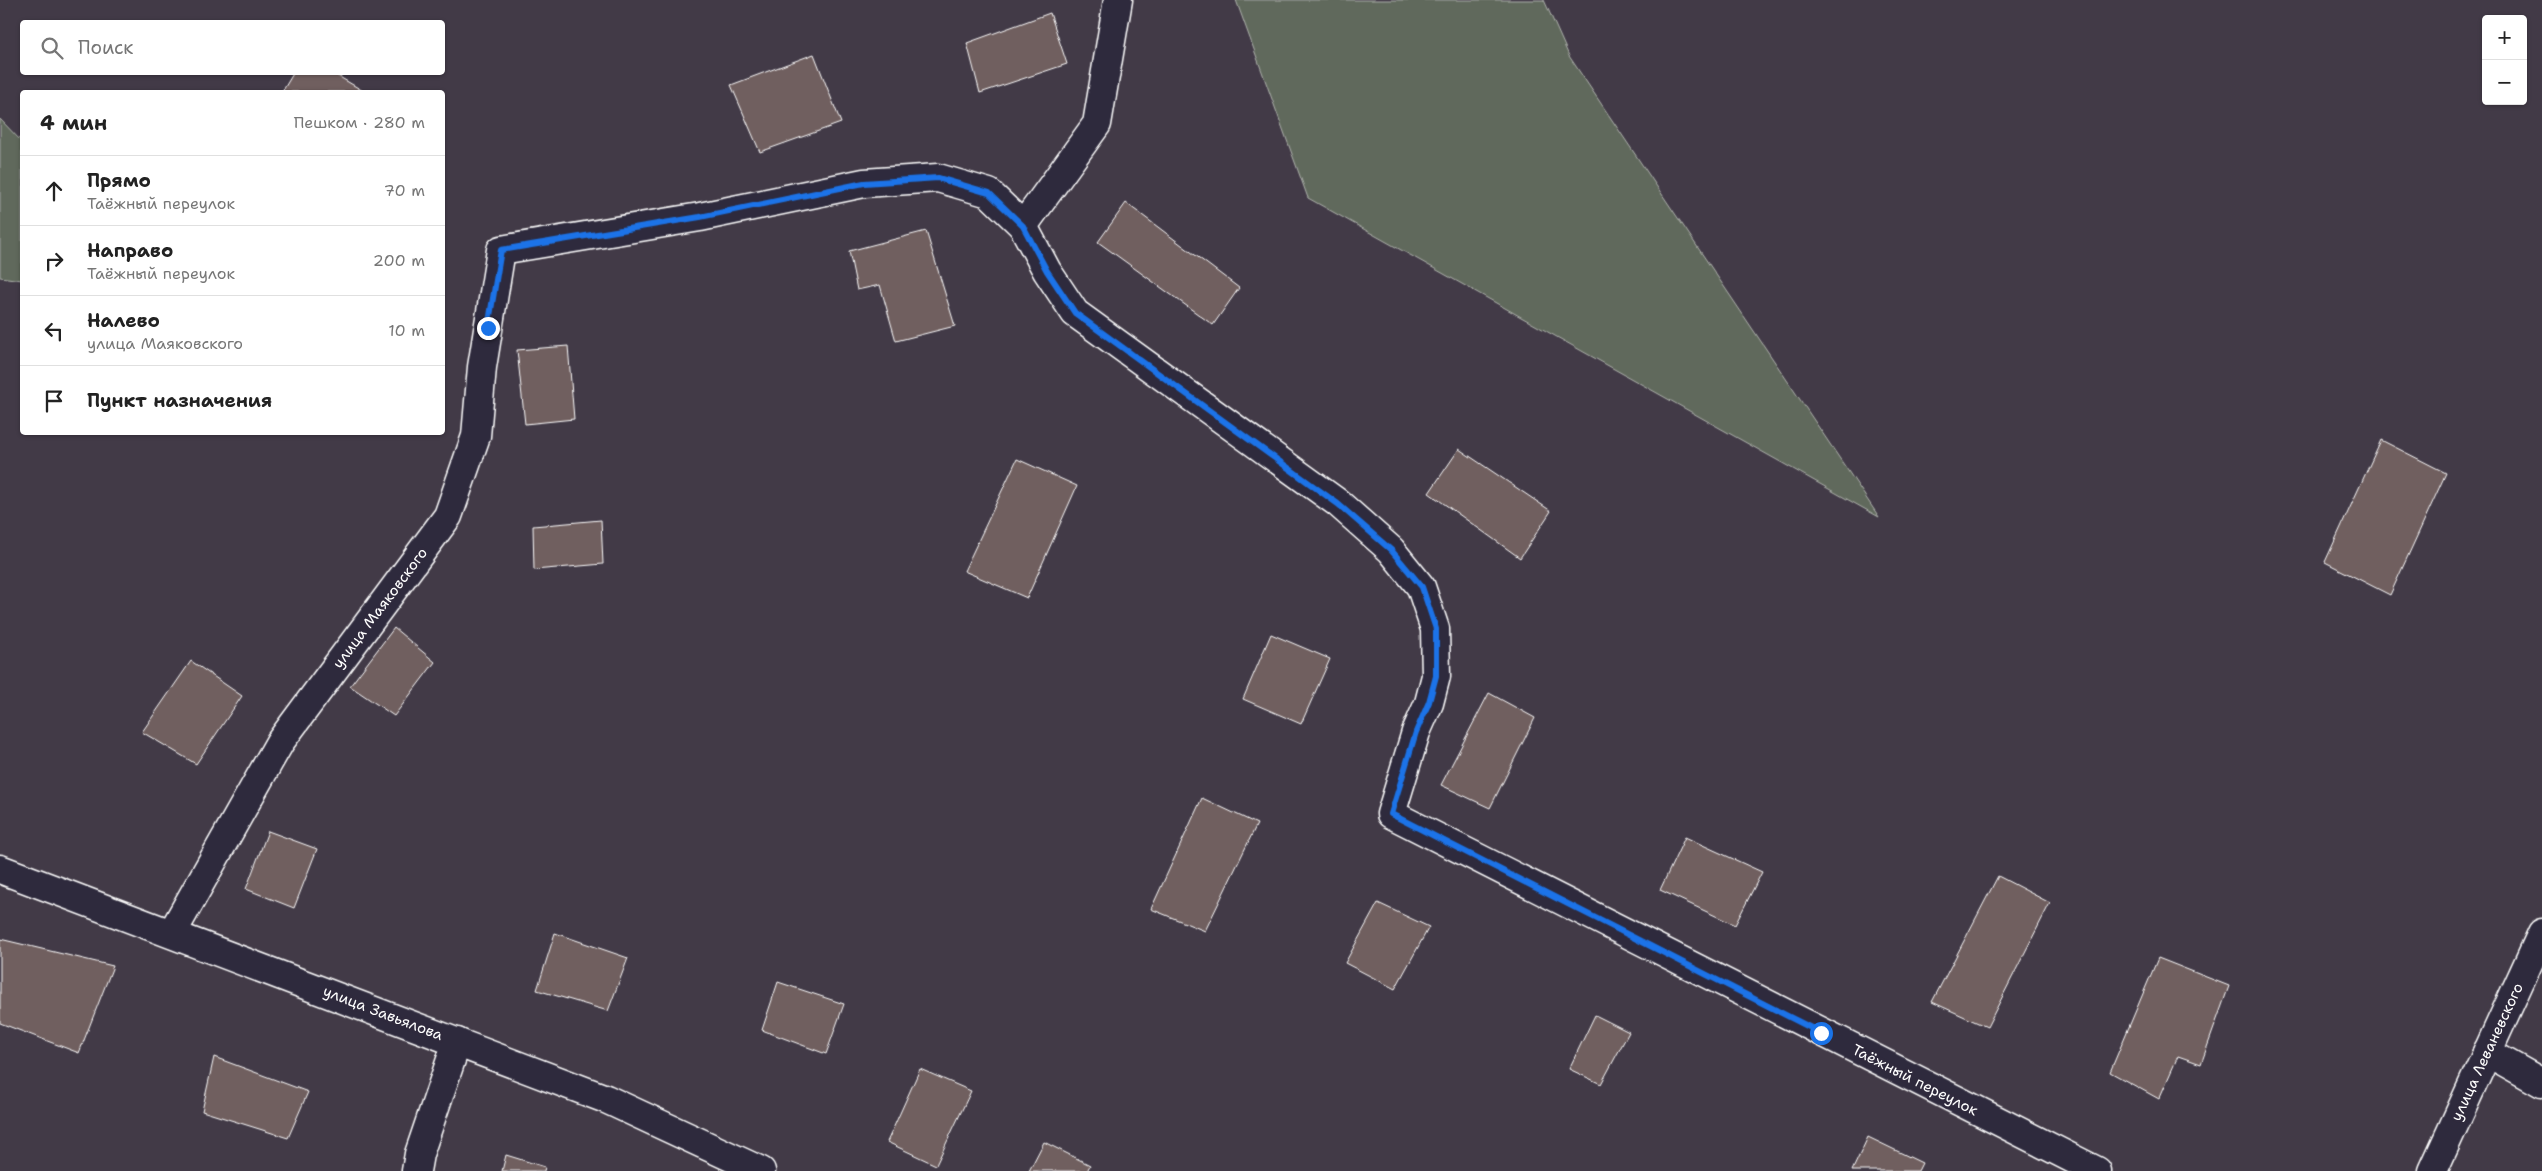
<!DOCTYPE html>
<html lang="ru">
<meta charset="utf-8">
<style>
:root{--surface:#fff;--page:#f2f2f2;--text:#222;--muted:#767676;--line:#e0e0e0}
body{margin:0;font-family:"Shantell Sans",sans-serif;background:var(--page);color:var(--text)}
.controls{position:absolute;right:15px;top:15px;display:grid;overflow:hidden;border-radius:5px;box-shadow:0 1px 4px #0004}
.controls button{width:45px;height:45px;display:grid;place-items:center;padding:0;border:0;border-bottom:1px solid var(--line);background:var(--surface);color:var(--text);font:25px sans-serif}
.stop{position:absolute;width:15px;height:15px;margin:-11px;border:4px solid #1a73e8;border-radius:50%;background:#fff}
.stop.end{background:#1a73e8;border-color:#fff;box-shadow:0 1px 5px #0008}
.list{margin:0;padding:0;list-style:none}
h2{display:flex;justify-content:space-between;align-items:center;height:65px;margin:0;padding:0 20px;font-size:21px}
h2 small{font-size:16px;font-weight:400;color:var(--muted)}
.list li{display:grid;grid-template-columns:32px 1fr auto;gap:15px;align-items:center;box-sizing:border-box;height:70px;padding:0 20px;border-top:1px solid var(--line)}
.list b{display:block;font-size:19px;white-space:nowrap}
.list p{margin:0;font-size:16px;white-space:nowrap;color:var(--muted)}
.list em{font-size:16px;font-style:normal;color:var(--muted)}
.icon{flex:none;width:28px;height:28px;fill:none;stroke:currentColor;stroke-width:2;stroke-linecap:round;stroke-linejoin:round}
.map{position:relative;flex:none;width:2542px;height:1171px;overflow:hidden}
.search{position:absolute;background:var(--surface);box-shadow:0 1px 4px #0004;left:20px;top:20px;width:425px;height:55px;display:flex;align-items:center;gap:12px;box-sizing:border-box;padding:0 18px;border-radius:5px;color:var(--muted);font-size:19px}
.panel{position:absolute;background:var(--surface);box-shadow:0 1px 4px #0004;left:20px;top:90px;width:425px;height:345px;border-radius:5px}
.map>svg:first-child{display:block}
.green{fill:#60695c;stroke:#b0b4ae}
.building{fill:#705e5e;stroke:#fff}
.lines{fill:none;stroke-linecap:round;stroke-linejoin:round}
.minor-casing{stroke:#fff;stroke-width:31}
.minor{stroke:#2f2a3d;stroke-width:28}
.route{stroke:#1a73e8;stroke-width:6}
.labels{text-anchor:middle;stroke-width:5;stroke-linejoin:round;paint-order:stroke}
.street-label{font-size:15px;fill:#fff;stroke:#2f2a3d}
</style>
<div class="map">
<svg width="2542" height="1171" viewBox="0 0 2542 1171">
<rect width="100%" height="100%" fill="#423a47"/>
<filter id="ink" filterUnits="userSpaceOnUse"><feTurbulence type="fractalNoise" baseFrequency=".02" numOctaves="2"/><feDisplacementMap in="SourceGraphic" scale="10" xChannelSelector="R" yChannelSelector="G"/><feConvolveMatrix kernelMatrix="1 2 1 2 8 2 1 2 1" color-interpolation-filters="sRGB"/></filter>
<g filter="url(#ink)">
<g class="green">
<path d="M1236,0h308l25,56 310,461 -571,-319z"/>
<path d="M0,119l22,23v138l-22,-3z"/>
</g>
<g class="building">
<path d="M1050,13l17,51 -87,29 -13,-50z"/>
<path d="M814,54l27,69 -81,29 -29,-67z"/>
<path d="M294,72h37l34,20h-83z"/>
<path d="M1126,203l113,85 -26,37 -115,-83z"/>
<path d="M926,231l29,95 -59,15 -16,-56 -23,5 -8,-39z"/>
<path d="M568,346l6,73 -49,5 -8,-74z"/>
<path d="M2381,440l65,33 -56,122 -65,-33z"/>
<path d="M1459,449l92,62 -31,47 -91,-65z"/>
<path d="M1017,459l60,27 -50,112 -63,-27z"/>
<path d="M601,520l2,44 -69,6 -1,-44z"/>
<path d="M394,628l41,34 -41,54 -44,-30z"/>
<path d="M1271,634l59,25 -29,65 -58,-25z"/>
<path d="M191,661l51,35 -46,68 -54,-32z"/>
<path d="M1489,693l46,25 -45,90 -49,-23z"/>
<path d="M1202,798l55,26 -52,107 -54,-22z"/>
<path d="M268,831l49,18 -23,59 -48,-19z"/>
<path d="M1685,837l77,35 -27,53 -75,-35z"/>
<path d="M1998,876l52,27 -63,124 -55,-25z"/>
<path d="M1378,903l51,24 -34,62 -50,-26z"/>
<path d="M555,933l73,25 -20,53 -71,-21z"/>
<path d="M0,939l113,27 -34,87 -79,-30z"/>
<path d="M2158,958l71,28 -28,78 -23,-8 -19,43 -49,-27z"/>
<path d="M778,982l66,22 -18,50 -64,-24z"/>
<path d="M1595,1015l34,17 -28,52 -32,-15z"/>
<path d="M214,1057l94,35 -20,46 -86,-27z"/>
<path d="M920,1069l51,22 -35,74 -49,-23z"/>
<path d="M1868,1137l54,26 -4,8h-66z"/>
<path d="M1044,1142l46,23 -3,6h-58z"/>
<path d="M506,1155l39,12 -1,4h-42z"/>
</g>
<g class="lines">
<defs>
<g id="minor">
<path d="M1023,226l74,-102 21,-124"/>
<path d="M0,869l606,230 155,72"/>
<path d="M172,933l108,-191 168,-226 28,-80 6,-69 19,-117 199,-33 164,-34 74,-5 51,15 34,33 24,45 28,42 263,190 53,47 30,37 14,42 1,47 -7,27 -13,29 -25,82 706,357"/>
<path d="M2487,1052l55,31"/>
<path d="M416,1171l3,-17 38,-112"/>
<path d="M2433,1171l109,-238"/>
</g>
</defs>
<use href="#minor" class="minor-casing"/>
<use href="#minor" class="minor"/>
</g>
</g>
<g class="lines" filter="url(#ink)">
<path class="route" d="M488,328l13,-78 199,-33 164,-34 74,-5 51,15 34,33 24,45 28,42 263,191 53,46 31,37 14,42v47l-7,26 -13,30 -25,82 430,219"/>
</g>
<g class="labels">
<g class="street-label">
<text transform="translate(380 608) rotate(-53)" y="5">улица Маяковского</text>
<text transform="translate(383 1013) rotate(21)" y="5">улица Завьялова</text>
<text transform="translate(2487 1052) rotate(-65)" y="5">улица Леваневского</text>
<text transform="translate(1915 1080) rotate(27)" y="5">Таёжный переулок</text>
</g>
</g>
</svg>
<div class="controls">
<button>+</button>
<button>−</button>
</div>
<div class="stop" style="left:1821px;top:1033px"></div>
<div class="stop end" style="left:488px;top:328px"></div>
<div class="search"><svg class="icon" aria-label="search" viewBox="0 0 24 24"><circle cx="10" cy="10" r="6"/><path d="M15 15l6 6"/></svg>Поиск</div>
<section class="panel">
<h2>4 мин<small>Пешком · 280 m</small></h2>
<ul class="list">
<li><svg class="icon" aria-label="ahead" viewBox="0 0 24 24"><path d="M12 20V5M6 11l6-6 6 6"/></svg><div><b>Прямо</b><p>Таёжный переулок</p></div><em>70 m</em></li>
<li><svg class="icon" aria-label="right" viewBox="0 0 24 24"><path d="M7 20v-9h11M14 6l5 5-5 5"/></svg><div><b>Направо</b><p>Таёжный переулок</p></div><em>200 m</em></li>
<li><svg class="icon" aria-label="left" viewBox="0 0 24 24"><path d="M17 20v-9H6M10 6l-5 5 5 5"/></svg><div><b>Налево</b><p>улица Маяковского</p></div><em>10 m</em></li>
<li><svg class="icon" aria-label="arrive" viewBox="0 0 24 24"><path d="M6 21V4h12l-3 4 3 4H6"/></svg><div><b>Пункт назначения</b></div></li>
</ul>
</section>
</div>
